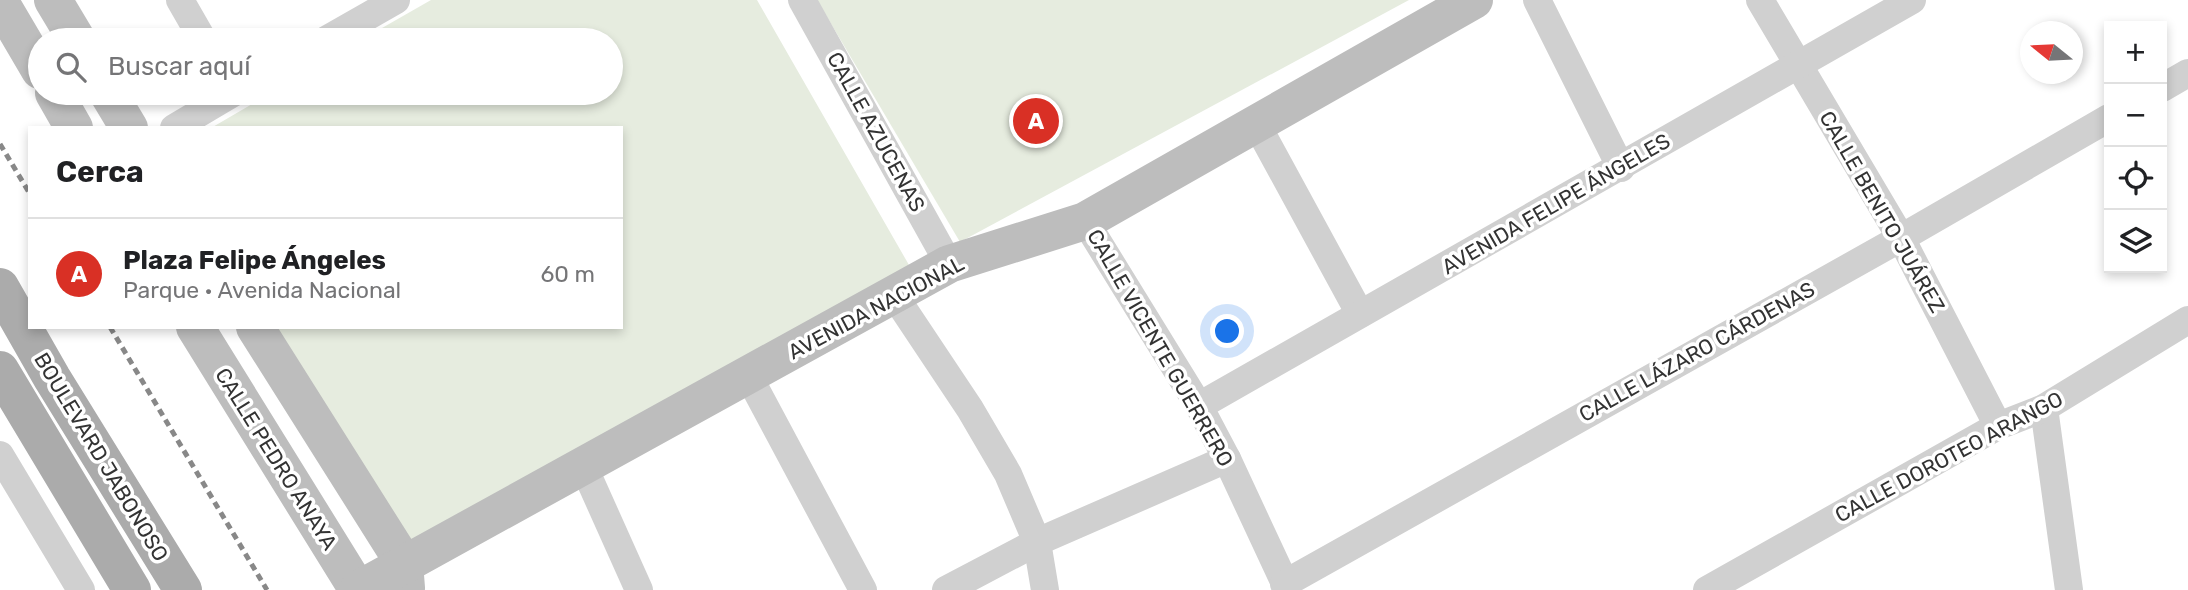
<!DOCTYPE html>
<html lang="es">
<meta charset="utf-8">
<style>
:root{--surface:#fff;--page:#f6f6f6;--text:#202124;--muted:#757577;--line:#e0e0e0;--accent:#d93025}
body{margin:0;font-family:Rubik,sans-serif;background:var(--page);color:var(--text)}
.controls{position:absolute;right:21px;top:21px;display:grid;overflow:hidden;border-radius:0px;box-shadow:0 4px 10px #0003}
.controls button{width:63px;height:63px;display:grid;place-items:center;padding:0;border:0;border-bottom:2px solid var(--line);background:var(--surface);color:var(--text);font:35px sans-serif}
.compass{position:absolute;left:2020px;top:21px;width:63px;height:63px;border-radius:50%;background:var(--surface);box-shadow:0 4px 10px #0003;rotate:288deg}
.you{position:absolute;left:1228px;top:332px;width:24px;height:24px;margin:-18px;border:5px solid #fff;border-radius:50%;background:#1a73e8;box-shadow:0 0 0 10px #1a73e833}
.badge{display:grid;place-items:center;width:46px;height:46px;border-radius:50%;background:var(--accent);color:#fff;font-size:23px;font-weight:700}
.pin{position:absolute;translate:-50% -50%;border:4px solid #fff;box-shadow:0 2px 7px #0006}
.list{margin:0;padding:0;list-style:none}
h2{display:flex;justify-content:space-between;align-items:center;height:91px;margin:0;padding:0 28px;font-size:30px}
h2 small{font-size:23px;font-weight:400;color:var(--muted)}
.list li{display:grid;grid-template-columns:46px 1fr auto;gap:21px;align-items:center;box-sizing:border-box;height:112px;padding:0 28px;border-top:2px solid var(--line)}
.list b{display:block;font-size:26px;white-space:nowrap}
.list p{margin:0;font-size:23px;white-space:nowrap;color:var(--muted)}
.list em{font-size:23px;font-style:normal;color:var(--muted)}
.icon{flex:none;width:38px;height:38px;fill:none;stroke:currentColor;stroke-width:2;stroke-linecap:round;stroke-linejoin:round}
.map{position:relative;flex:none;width:2188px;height:590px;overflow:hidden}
.search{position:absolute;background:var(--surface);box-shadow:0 4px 10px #0003;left:28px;top:28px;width:595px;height:77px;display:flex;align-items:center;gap:18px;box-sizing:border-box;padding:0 24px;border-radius:38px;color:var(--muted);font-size:26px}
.panel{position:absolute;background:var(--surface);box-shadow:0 4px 10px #0003;left:28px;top:126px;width:595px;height:203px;border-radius:0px}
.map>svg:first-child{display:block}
.green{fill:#e6ecdf}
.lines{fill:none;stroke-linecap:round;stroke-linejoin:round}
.street{stroke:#d0d0d0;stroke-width:28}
.secondary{stroke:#bdbdbd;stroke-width:38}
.primary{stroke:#ababab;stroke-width:38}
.rail{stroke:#888;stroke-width:5;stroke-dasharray:7 5;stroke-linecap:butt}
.labels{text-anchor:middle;stroke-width:7;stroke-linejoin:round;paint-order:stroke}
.street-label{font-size:21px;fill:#333;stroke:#fff}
</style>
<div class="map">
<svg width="2188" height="590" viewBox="0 0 2188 590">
<rect width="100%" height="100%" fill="#fff"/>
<g class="green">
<path d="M431,0h326l156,272 -505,270 -138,-215h351v-199h-410l60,-35h340v-53h-250z"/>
<path d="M817,0h592l-449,242z"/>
</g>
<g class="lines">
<g class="street">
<path d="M180,0l23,40"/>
<path d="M802,0l147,264"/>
<path d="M1537,0l84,168"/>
<path d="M1760,0l141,238 97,188"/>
<path d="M326,40l70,-40"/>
<path d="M2162,88l26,-15"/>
<path d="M1257,125l103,189"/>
<path d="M174,128l59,-35"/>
<path d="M1085,221l114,185 28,53 61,131"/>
<path d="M894,295l76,114 38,65 29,68 8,48"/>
<path d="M748,375l115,215"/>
<path d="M1199,406l713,-406"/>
<path d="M2044,408l25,182"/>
<path d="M0,455l81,135"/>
<path d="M583,465l56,125"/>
<path d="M1284,584l617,-346 208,-120"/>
<path d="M946,590l91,-48 190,-83"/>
<path d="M1707,590l291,-164 46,-18 144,-88"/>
</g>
<g class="secondary">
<path d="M53,0l24,40"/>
<path d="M0,2l40,68"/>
<path d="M54,93l20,35"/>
<path d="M108,93l21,35"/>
<path d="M195,327l163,263"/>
<path d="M255,327l149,236 2,25"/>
<path d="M358,590l591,-326 136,-43 389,-221"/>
</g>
<g class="primary">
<path d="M0,287l52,91 131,212"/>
<path d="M0,370l132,220"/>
</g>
<g class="rail">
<path d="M0,144l30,50"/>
<path d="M110,327l157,263"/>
</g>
</g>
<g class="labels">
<g class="street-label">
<text transform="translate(876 132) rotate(61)" y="7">CALLE AZUCENAS</text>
<text transform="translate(1556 204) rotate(-30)" y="7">AVENIDA FELIPE ÁNGELES</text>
<text transform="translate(1882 212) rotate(60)" y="7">CALLE BENITO JUÁREZ</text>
<text transform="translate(876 308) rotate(-28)" y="7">AVENIDA NACIONAL</text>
<text transform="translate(1160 348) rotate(60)" y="7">CALLE VICENTE GUERRERO</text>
<text transform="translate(1697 352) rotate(-29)" y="7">CALLE LÁZARO CÁRDENAS</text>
<text transform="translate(101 457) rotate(59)" y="7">BOULEVARD JABONOSO</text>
<text transform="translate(1949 457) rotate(-28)" y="7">CALLE DOROTEO ARANGO</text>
<text transform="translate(276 459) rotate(58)" y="7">CALLE PEDRO ANAYA</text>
</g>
</g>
</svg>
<div class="controls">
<button>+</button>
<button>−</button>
<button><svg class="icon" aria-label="locate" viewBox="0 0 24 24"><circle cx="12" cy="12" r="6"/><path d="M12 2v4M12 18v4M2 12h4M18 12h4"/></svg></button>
<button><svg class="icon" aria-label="layers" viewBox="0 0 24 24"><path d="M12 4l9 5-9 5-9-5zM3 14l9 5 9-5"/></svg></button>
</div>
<svg class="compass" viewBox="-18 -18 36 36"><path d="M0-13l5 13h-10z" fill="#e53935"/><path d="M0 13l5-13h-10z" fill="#757577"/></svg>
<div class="you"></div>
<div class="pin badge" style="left:1036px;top:121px">A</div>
<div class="search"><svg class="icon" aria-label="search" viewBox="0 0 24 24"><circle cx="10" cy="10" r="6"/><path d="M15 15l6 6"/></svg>Buscar aquí</div>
<section class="panel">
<h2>Cerca<small></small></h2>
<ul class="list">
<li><span class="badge">A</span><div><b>Plaza Felipe Ángeles</b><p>Parque · Avenida Nacional</p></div><em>60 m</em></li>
</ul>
</section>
</div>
